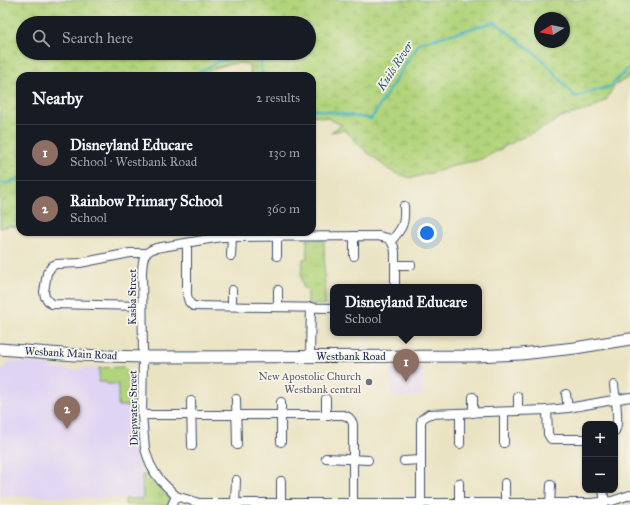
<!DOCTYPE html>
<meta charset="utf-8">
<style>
:root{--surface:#171b24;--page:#242831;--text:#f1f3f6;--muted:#9ea1a6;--line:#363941;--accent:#db2777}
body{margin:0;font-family:"IM FELL Great Primer",serif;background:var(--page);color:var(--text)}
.controls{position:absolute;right:12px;bottom:12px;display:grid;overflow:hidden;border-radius:8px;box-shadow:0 1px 3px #0004}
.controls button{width:36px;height:36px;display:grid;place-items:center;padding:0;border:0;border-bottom:1px solid var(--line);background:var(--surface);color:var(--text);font:20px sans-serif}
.compass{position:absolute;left:534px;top:12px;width:36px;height:36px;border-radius:50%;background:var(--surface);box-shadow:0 1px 3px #0004;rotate:260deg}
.you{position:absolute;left:427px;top:233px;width:14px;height:14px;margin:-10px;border:3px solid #fff;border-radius:50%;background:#1a73e8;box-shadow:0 0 0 6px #1a73e833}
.badge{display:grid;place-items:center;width:26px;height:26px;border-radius:50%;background:var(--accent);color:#fff;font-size:13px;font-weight:700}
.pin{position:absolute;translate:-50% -33px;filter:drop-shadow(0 1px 2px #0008)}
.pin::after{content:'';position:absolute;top:21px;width:14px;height:12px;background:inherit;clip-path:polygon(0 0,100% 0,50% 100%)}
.popup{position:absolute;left:330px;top:284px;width:152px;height:52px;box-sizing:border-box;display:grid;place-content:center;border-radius:8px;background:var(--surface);filter:drop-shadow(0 1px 3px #0005);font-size:13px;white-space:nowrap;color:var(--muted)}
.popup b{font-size:15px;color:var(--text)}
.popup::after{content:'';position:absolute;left:50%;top:100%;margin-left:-8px;border:8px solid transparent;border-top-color:var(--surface)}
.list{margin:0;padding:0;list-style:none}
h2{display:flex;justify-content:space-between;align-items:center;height:52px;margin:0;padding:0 16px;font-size:17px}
h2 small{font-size:13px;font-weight:400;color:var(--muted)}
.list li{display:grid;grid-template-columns:26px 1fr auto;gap:12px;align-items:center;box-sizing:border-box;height:56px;padding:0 16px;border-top:1px solid var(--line)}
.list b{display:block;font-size:15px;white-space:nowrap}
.list p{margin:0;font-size:13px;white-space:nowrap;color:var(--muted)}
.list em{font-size:13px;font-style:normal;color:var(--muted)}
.icon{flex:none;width:22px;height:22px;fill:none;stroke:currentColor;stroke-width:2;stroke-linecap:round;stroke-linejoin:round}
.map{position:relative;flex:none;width:630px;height:505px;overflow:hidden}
.search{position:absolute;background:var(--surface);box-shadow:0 1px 3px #0004;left:16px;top:16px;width:300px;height:44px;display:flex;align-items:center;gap:10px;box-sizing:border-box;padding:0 14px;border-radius:22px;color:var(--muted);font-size:15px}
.panel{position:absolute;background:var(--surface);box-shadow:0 1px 3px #0004;left:16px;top:72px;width:300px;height:164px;border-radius:12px}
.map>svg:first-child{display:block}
.built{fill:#e0d4f4}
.wetland{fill:url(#wetland-marsh);stroke:#66826d;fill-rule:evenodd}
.park{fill:url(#park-tufts);stroke:#66826d}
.garden{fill:#b2d47c;stroke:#66826d}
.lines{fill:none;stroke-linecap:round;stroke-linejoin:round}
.stream{stroke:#4ab8c1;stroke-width:2.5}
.street-casing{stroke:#3a4a6d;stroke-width:10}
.secondary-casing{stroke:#3a4a6d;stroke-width:13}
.street{stroke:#fff;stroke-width:8}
.secondary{stroke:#fff;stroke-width:11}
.worship-dot{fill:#6b7280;stroke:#f7f3e8;stroke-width:1.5}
.labels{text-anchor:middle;stroke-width:3.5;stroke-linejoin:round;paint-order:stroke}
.street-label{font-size:11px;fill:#1b2f5e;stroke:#f7f3e8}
.worship-label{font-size:11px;fill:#5b616d;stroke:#f7f3e8;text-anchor:end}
.water-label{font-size:12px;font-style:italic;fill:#29587c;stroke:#f7f3e8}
</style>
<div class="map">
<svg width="630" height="505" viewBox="0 0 630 505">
<defs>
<pattern id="wetland-marsh" width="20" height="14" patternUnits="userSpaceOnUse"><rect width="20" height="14" fill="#b2d47c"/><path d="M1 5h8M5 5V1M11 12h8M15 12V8" fill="none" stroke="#98b66e"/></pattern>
<pattern id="park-tufts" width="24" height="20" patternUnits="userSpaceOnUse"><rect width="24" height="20" fill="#b2d47c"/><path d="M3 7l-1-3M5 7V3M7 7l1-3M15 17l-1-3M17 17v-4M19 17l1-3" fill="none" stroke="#98b66e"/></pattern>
</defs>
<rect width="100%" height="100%" fill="#f7f3e8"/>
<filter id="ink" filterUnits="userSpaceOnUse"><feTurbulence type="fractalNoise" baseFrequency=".025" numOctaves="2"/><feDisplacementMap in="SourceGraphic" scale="8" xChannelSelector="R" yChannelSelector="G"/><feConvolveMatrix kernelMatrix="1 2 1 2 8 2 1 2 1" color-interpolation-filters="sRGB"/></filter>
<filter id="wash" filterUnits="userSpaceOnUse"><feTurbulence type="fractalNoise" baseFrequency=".012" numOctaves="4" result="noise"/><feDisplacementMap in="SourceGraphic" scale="16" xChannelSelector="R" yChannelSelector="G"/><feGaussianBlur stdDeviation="0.9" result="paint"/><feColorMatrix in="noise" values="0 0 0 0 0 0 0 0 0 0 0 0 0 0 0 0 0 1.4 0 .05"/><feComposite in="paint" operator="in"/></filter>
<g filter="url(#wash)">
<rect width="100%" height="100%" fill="#eae3c2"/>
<g class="built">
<path d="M11,361l40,4 3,4h13l5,1h6l6,-2 39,-1 11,12v74l8,19 1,27 -143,-3v-125z"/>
<path d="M390,368h32v28l-31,1z"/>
</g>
<path class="wetland" d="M0,0h630v75l-1,2 -15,9 -8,14 -15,9 -33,9 -7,6 -30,14 -37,20 -9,3 -16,3 -17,6 -23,6 -8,2 -16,-5 -7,-4 -27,-22 -11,-12 -7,-5 -12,2 11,-7 -15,-7 -15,-3v-39h-61l-2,-11c-16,-5 -36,3 -49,11h-180v151l-11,-1 -9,2zM540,18h24v24h-24zM23,23h286v30h-286z"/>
<g class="park">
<path d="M307,239l17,1 1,65 -17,-1v-15l-5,-1 -2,-14 2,-15 4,-1z"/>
<path d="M142,475h6l4,5 16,17 1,3 -1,5h-43v-6h18z"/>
</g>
<path class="garden" d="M123,367l11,12v27h-16v-22h-11l-1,-2h-7v-14z"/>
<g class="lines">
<g class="stream">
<path d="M259,53l3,23"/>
<path d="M193,76l26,-15 38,-8"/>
<path d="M312,109l59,10 48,-76 76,-21 48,38 32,37 36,-11 19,-20"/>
<path d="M0,183h9l11,-5"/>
</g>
</g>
</g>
<g filter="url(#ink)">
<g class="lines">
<defs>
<g id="street">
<path d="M404,206c1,17 -1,22 -13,35l-4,-3 -9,-2 -156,1 -13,2 -53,9c-14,4 -13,12 -14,24l1,85 -1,58 3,34 5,15 5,9 6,8 15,15 23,7h392l21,-2 18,-6"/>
<path d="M277,237v19"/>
<path d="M391,241l3,6 1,5v35"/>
<path d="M187,243v52l2,7 4,4 140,2"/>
<path d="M231,256l1,-19"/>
<path d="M354,256v-20"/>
<path d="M395,265h16"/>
<path d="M142,306l-90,-2 -2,-1 -5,-6 -1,-5 3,-19 5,-7 4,-2 24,-1 50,-10h16"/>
<path d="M232,306v-16"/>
<path d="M278,307v-17"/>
<path d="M310,356l1,-49"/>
<path d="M614,385c1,10 6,39 1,46"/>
<path d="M566,394l2,14"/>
<path d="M473,397v16"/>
<path d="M236,399l1,46"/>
<path d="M326,399v16"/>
<path d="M191,401l1,45"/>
<path d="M547,410l1,24 3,5h34"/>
<path d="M518,411v-14"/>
<path d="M504,412v31"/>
<path d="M460,413v31"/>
<path d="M142,415h201c5,1 8,3 10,9v81"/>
<path d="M281,442v-40"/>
<path d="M326,458l42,2"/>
<path d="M404,461l17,-1"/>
<path d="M281,481v22"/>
<path d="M459,483v22"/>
<path d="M603,490l2,13"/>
<path d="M235,503l1,-23"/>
<path d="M172,505l4,-9"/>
<path d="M421,505v-82l1,-4 7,-5 118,-4 21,-2 62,-11"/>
<path d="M505,505v-22"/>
<path d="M550,505l1,-20"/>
</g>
<path id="secondary" d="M0,349l75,6 68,2 332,-1 46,-2 54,-6 55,-9"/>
</defs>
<use href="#street" class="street-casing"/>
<use href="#secondary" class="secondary-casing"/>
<use href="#street" class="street"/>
<use href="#secondary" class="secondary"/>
</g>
</g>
<circle class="worship-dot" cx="369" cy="382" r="4"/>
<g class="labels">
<g class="street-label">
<text transform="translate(132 297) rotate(-90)" y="4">Kasba Street</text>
<text transform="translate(71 353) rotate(3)" y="4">Wesbank Main Road</text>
<text x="351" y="360">Westbank Road</text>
<text transform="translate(133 408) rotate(-91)" y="4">Diepwater Street</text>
</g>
<g class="worship-label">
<text x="361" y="380">New Apostolic Church<tspan x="361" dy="13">Westbank central</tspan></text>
</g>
<g class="water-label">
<text transform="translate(395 66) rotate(-57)" y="4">Kuils River</text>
</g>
</g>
</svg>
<div class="controls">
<button>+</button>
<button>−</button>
</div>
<svg class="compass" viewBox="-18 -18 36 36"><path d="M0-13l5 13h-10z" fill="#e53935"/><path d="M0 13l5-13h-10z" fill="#9ea1a6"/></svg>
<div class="you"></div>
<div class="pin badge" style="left:406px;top:382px;background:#8d6e63">1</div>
<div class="popup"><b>Disneyland Educare</b>School</div>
<div class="pin badge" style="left:67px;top:429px;background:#8d6e63">2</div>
<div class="search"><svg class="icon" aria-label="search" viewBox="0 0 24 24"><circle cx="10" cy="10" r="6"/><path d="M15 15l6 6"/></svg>Search here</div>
<section class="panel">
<h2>Nearby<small>2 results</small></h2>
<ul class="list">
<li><span class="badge" style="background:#8d6e63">1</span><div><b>Disneyland Educare</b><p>School · Westbank Road</p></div><em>130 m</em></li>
<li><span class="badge" style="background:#8d6e63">2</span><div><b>Rainbow Primary School</b><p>School</p></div><em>360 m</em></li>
</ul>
</section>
</div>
